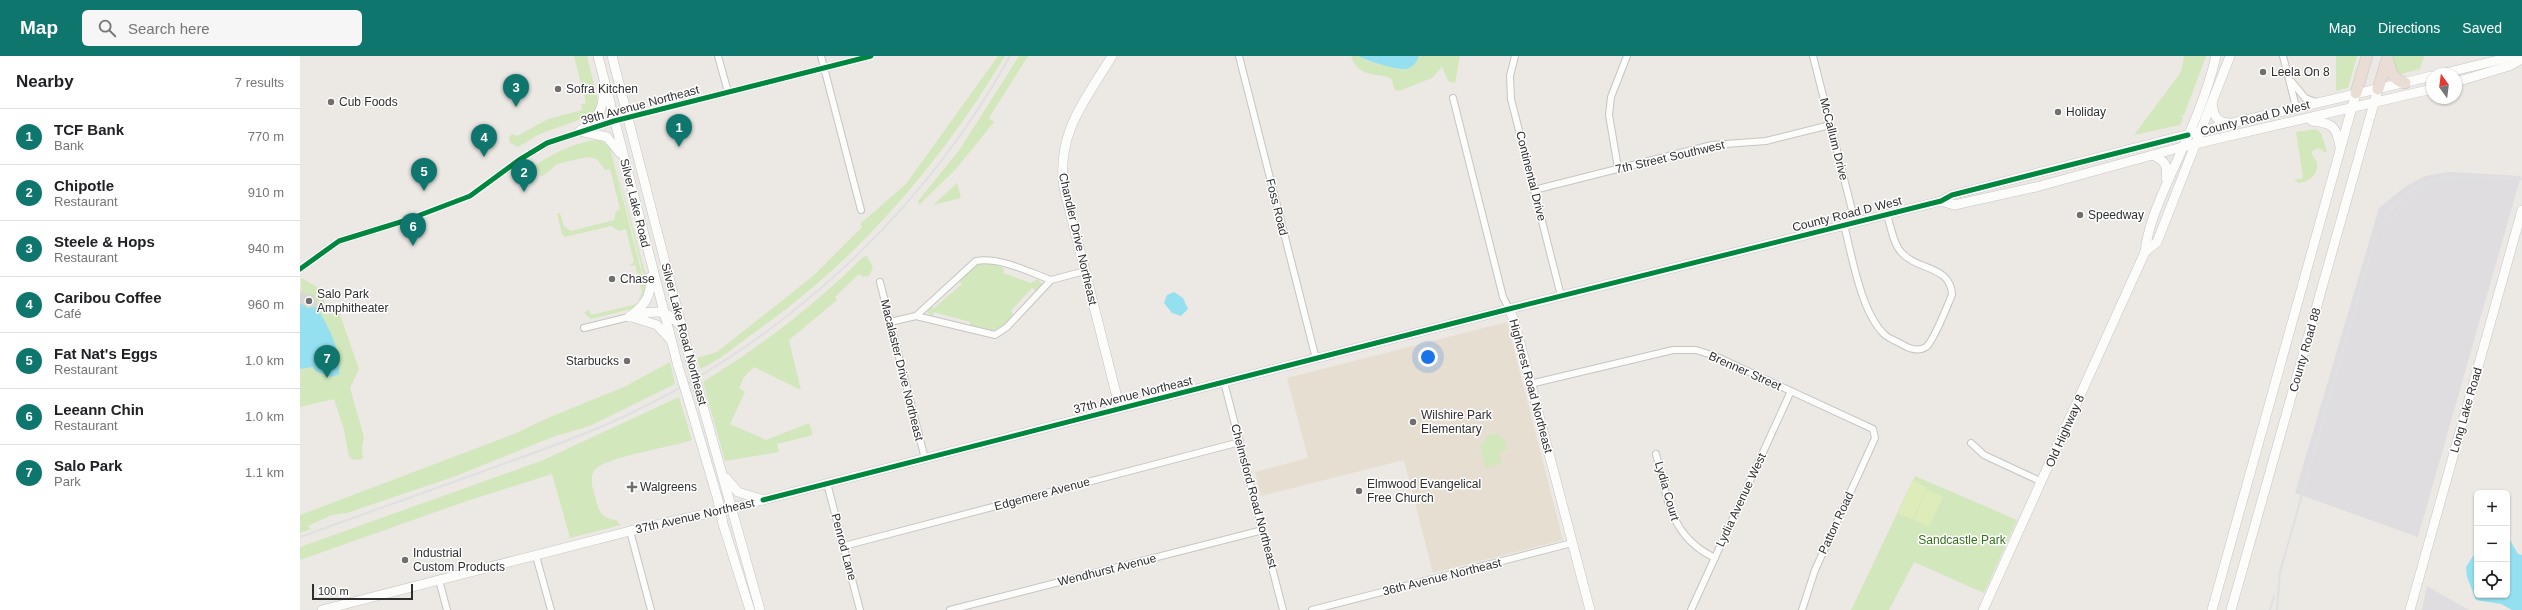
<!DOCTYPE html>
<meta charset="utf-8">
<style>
:root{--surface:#fff;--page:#f6f6f6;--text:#202124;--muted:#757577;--line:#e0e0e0;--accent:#0f766e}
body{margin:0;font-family:Helvetica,sans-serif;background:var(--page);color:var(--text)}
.controls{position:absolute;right:12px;bottom:12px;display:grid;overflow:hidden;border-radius:6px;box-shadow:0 1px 3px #0004}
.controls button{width:36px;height:36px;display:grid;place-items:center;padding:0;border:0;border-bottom:1px solid var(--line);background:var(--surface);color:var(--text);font:20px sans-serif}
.compass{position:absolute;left:2126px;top:12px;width:36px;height:36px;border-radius:50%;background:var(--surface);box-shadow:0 1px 3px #0004;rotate:346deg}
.scale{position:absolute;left:12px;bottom:10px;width:101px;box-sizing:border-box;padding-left:4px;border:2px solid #2e2e2e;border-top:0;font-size:11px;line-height:14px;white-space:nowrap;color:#2e2e2e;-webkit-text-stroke:3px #fff;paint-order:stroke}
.you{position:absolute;left:1128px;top:301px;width:14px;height:14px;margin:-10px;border:3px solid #fff;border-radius:50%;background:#1a73e8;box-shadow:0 0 0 6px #1a73e833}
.badge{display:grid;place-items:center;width:26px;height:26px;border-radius:50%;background:var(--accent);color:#fff;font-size:13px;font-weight:700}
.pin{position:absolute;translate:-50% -33px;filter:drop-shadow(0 1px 2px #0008)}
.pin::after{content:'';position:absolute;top:21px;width:14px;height:12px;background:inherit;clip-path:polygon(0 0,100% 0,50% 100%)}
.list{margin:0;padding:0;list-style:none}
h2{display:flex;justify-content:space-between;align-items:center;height:52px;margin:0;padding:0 16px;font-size:17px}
h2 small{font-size:13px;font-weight:400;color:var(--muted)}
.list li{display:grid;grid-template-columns:26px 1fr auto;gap:12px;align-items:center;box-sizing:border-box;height:56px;padding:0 16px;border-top:1px solid var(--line)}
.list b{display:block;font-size:15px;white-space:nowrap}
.list p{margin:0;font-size:13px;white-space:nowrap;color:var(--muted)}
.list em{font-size:13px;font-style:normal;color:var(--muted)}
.icon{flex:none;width:22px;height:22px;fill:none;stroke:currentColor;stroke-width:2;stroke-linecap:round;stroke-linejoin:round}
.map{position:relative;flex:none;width:2222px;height:554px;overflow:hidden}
header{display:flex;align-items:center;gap:24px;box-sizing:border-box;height:56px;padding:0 20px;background:var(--accent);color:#fff}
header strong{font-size:19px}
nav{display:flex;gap:22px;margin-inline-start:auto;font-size:14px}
.search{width:280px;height:36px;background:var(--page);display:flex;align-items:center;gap:10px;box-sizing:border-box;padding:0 14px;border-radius:6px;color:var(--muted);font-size:15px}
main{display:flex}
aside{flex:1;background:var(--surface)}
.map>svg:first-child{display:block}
.industrial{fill:#dfdddf}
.education{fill:#e7ded2}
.green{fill:#d2e8bc}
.pitch{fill:#ddecb9}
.plaza{fill:#dad6d2}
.water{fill:#95e0f0}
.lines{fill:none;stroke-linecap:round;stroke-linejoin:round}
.street-casing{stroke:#c6c5c5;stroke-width:8}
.secondary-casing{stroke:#c6c5c5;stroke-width:10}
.highway-casing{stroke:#c6c5c4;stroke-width:12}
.street{stroke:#fcfcfb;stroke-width:6}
.secondary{stroke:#fcfcfb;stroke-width:9}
.highway{stroke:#eaddd6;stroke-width:11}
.rail{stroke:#dfe0e1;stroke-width:2}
.secondary-bridge-casing{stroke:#c6c5c5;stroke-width:10;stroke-linecap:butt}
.secondary-bridge{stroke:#fcfcfb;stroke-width:9}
.cycleway-casing{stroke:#fff;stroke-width:8}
.cycleway{stroke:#00873e;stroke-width:5}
.poi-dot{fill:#706f6e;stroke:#fff;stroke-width:1.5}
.labels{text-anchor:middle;stroke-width:3;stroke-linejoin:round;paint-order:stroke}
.poi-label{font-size:12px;fill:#2e2e2e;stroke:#fff;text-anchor:start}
.street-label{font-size:12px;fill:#2e2e2e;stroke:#fff}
.park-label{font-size:12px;fill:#327117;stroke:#fff}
</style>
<header>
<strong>Map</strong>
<div class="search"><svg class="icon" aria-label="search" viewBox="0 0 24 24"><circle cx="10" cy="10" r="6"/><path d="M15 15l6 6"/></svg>Search here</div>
<nav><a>Map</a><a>Directions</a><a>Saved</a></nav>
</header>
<main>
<aside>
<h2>Nearby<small>7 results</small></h2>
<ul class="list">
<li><span class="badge">1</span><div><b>TCF Bank</b><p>Bank</p></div><em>770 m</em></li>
<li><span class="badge">2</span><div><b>Chipotle</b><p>Restaurant</p></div><em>910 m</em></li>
<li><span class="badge">3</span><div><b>Steele &amp; Hops</b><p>Restaurant</p></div><em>940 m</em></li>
<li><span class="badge">4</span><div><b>Caribou Coffee</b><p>Café</p></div><em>960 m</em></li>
<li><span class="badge">5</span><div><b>Fat Nat's Eggs</b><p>Restaurant</p></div><em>1.0 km</em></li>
<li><span class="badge">6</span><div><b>Leeann Chin</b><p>Restaurant</p></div><em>1.0 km</em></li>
<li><span class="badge">7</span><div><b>Salo Park</b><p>Park</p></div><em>1.1 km</em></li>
</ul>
</aside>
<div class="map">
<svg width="2222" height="554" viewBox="0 0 2222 554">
<rect width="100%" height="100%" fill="#ece8e4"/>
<g class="industrial">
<path d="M2148,116l73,4 -103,361 -123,-44 84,-285 26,-21 20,-11z"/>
<path d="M2127,530l42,24h-47z"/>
</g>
<path class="education" d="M1207,266l56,218 -130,33 -29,-113 -143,36 -6,-24 53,-14 -21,-80z"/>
<g class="green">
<path d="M274,0h13l11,45 -3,13 -55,20 -22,13 -8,-4 -1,-6 3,-3 5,2 31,-17 34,-9 -1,-6 5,-1z"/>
<path d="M698,0h7c-65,108 -147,204 -250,276 -18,13 -36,29 -55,37l-3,-11 20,-6 96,-76 49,-49 -2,-3 46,-40z"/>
<path d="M719,0h9l-39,62 5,4 -39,48 -36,35 -1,-4 42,-52z"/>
<path d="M1051,0h8l9,5 33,8h4l14,-13h41l-5,27 -7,-2 -6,-14 -10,11 -33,13 -4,-1c-2,-3 -2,-7 -3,-10 -5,-9 -33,2 -41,-24z"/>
<path d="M1884,0h22l-22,59 -3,1 2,2 -3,7 -46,10 47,-63z"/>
<path d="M2036,0h21l-9,32 -12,3z"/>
<path d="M2094,0h30l-4,13 -23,6 -5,-11z"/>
<path d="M2016,73l5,4 6,18 -2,2 -6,-5 -7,3c-1,6 4,7 5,12 2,11 -8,19 -18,20l-5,-3 9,-2 -7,-46z"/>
<path d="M301,84l9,8 36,142 -9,13 5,-11 -7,-27 -6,1 5,-4 -8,-33 -7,2 -8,-5 -46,11 -3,-3 -5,-21h3l4,13 7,5 43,-11 2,-9 4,-2 -10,-40 -5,1 -8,-11 -10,-2 -30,7 -14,12 -4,-1 -3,-10c17,-12 44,-25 65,-25z"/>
<path d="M311,90l37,137 -1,6z"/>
<path d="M657,127l4,15 -28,7z"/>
<path d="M567,200l6,11 -4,9 -6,1 -4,-3 -24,23 2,3 -48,40 12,50 -47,-23 -10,10 -5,11 6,4 -15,32 36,16 43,-17 4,12 -36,9 2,8 -54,9 -22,-79c58,-36 112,-77 160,-125z"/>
<path d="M681,207h8l15,5 -1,5 28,10 6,-4 5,4 -5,9 -5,-4 -21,23 3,5c-18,18 -21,16 -45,11l1,-5 -36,-10 -2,5 -6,-6 4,-6 4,3 28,-24 -4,-4 16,-14z"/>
<path d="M1,222l15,8 10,18 5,2 5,9 3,-3 20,57 -9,19 14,49 -2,11 1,11 -9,1 -5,-3 -5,-27 -10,-31 -34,8z"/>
<path d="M347,237l-12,15 -44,11 -7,-6 5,-4 2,6 46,-11z"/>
<path d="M370,306l5,22 -85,42 -35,10 -99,40 -109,37 -15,2 -24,11 3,3 -11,4v-18l214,-81 36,-17 74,-30z"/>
<path d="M379,341l13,43c-18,7 -90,17 -98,31 -6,9 1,23 3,33 2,10 9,15 19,16l5,5 -51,13 -18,-64 -88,28 -164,58v-13l241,-86z"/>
<path d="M1199,378l6,5 2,11 -8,2 3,11 -16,5 -6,-21 8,-12z"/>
<path d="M1615,420l102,44 -33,73 -70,-31 -25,48h-38z"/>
</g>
<g class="pitch">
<path d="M1613,424l14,8 -14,31 -15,-5z"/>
<path d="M1627,434l16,7 -14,30 -15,-7z"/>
</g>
<path class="plaza" d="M0,236l13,3 6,11 -7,2 -9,-2 -3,-3z"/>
<g class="water">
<path d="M1059,0h60c-2,6 -7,12 -13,13 -9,1 -40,-8 -47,-13z"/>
<path d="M874,236l9,6 5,11 -7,7 -9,-3 -8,-10 3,-8z"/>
<path d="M0,247l7,5 9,-1c12,18 26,44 23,67l-7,3 -15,-5 -5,-5 -12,2z"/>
<path d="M2207,479l11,19 4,1v55h-10l-11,-6 -25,-4 -9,-23 -1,-10 11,-17v45h30z"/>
</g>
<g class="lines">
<defs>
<g id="street">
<path d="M418,0l10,36"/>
<path d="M521,0l40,154"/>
<path d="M939,0l77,303"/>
<path d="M1215,0l-5,20 1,23 50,197"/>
<path d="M1513,0l42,166"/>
<path d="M1983,0l13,51"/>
<path d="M1992,26l13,16 11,4"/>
<path d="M1153,42l50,199 6,12"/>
<path d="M1318,112l-9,-53 2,-18 16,-41"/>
<path d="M1234,134l178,-45 54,-4 64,-16"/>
<path d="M1544,169c8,31 17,87 40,109 5,5 13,7 19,11 7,4 15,7 23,2 8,-6 21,-41 26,-52 -1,-30 -35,-24 -51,-43 -8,-9 -10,-25 -14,-37"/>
<path d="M0,213l39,-28 68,-21 63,-24 49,-36 28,-17 67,-22 257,-65"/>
<path d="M580,226l45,177"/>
<path d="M616,260l79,19 12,-8 44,-47 34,-9"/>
<path d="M590,266l26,-6 60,-55c24,-4 53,11 75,19"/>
<path d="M284,272l45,-11"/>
<path d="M924,326l59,228"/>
<path d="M1230,328l143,-34h23l19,6 158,73 2,9 -60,132 -13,40"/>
<path d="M1671,387l13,12 58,27"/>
<path d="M1356,398c12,44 13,82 59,104"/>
<path d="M527,427l33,127"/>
<path d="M330,475l21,79"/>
<path d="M544,490l396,-104"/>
<path d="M236,500l15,54"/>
<path d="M139,524l8,30"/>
<path d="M650,554l313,-80"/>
<path d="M1012,554l260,-67"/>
<path d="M1391,554l100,-219"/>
</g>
<g id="secondary">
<path d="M298,0l80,310"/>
<path d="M312,0l78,303"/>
<path d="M812,0c-27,45 -56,77 -48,132l56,221"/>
<path d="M2141,18l66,-16 15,-2"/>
<path d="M2156,26l53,-16 13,-7"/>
<path d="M1912,46c1,12 4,21 17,21"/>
<path d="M2012,65c20,2 25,5 28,26"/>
<path d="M280,75c15,-11 24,-19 23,-38"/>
<path d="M280,75l27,6 13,16"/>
<path d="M1853,99c12,6 15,10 13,23"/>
<path d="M1641,145l13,4 82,-18 146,-40 250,-58"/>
<path d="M1845,196l12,-10 73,-186"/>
<path d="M1209,253l5,11 76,290"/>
<path d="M334,259c21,-4 31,-7 46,10"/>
<path d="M329,261c15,-11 23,-20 21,-40"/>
<path d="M332,261l25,8 13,14"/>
<path d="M401,343l59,211"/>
<path d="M390,349l28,95 5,24 27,86"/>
<path d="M426,422l12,14 25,8"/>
<path d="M22,554l308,-79 101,-23 778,-199 432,-108 11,-6 280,-72 200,-47"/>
<path d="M1683,554l162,-358c3,-27 15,-53 26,-78 17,-37 36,-78 45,-118"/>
<path d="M1912,554l144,-517"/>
<path d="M1931,554l147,-521"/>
<path d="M2110,554l112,-400"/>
</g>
<g id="highway">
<path d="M2088,4c3,12 4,19 17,23"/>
<path d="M2078,33l10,-33"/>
<path d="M2056,37l11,-37"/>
</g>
</defs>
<use href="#street" class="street-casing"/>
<use href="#secondary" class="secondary-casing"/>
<use href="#highway" class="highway-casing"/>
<use href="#street" class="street"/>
<use href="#secondary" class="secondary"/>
<use href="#highway" class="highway"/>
<g class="rail">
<path d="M2082,180c9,-22 25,-36 45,-49"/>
<path d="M0,481c61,-22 122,-44 184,-66 43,-16 86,-30 128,-49 166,-75 310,-206 398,-366"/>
<path d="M1970,554l4,-14"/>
<path d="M1977,554l3,-38 97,-341c34,-66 82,-55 145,-52"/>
</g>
<defs>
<g id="secondary-bridge">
<path d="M390,303l11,40"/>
<path d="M378,310l12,39"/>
</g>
</defs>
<use href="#secondary-bridge" class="secondary-bridge-casing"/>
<use href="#secondary-bridge" class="secondary-bridge"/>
<defs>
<g id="cycleway">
<path d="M0,213l39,-28 68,-21 63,-24 49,-36 28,-17 67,-22 257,-65"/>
<path d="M463,444l746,-191 432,-108 11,-6 236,-60"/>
</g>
</defs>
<use href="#cycleway" class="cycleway-casing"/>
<use href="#cycleway" class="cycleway"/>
</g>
<g class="poi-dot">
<circle cx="1963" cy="16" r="4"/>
<circle cx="258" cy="33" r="4"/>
<circle cx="31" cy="46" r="4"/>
<circle cx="1758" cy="56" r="4"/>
<circle cx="1780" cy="159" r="4"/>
<circle cx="312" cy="223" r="4"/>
<circle cx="9" cy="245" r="4"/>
<circle cx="327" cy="305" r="4"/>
<circle cx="1113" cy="366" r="4"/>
<path d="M330 425h4v4h4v4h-4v4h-4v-4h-4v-4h4z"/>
<circle cx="1059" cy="435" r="4"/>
<circle cx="105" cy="504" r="4"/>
</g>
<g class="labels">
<g class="poi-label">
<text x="1971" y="20">Leela On 8</text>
<text x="266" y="37">Sofra Kitchen</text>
<text x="39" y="50">Cub Foods</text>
<text x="1766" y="60">Holiday</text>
<text x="1788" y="163">Speedway</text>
<text x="320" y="227">Chase</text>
<text x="17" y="242">Salo Park<tspan x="17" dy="14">Amphitheater</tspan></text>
<text x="319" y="309" text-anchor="end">Starbucks</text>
<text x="1121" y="363">Wilshire Park<tspan x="1121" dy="14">Elementary</tspan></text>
<text x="1067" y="432">Elmwood Evangelical<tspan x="1067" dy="14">Free Church</tspan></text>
<text x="340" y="435">Walgreens</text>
<text x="113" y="501">Industrial<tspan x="113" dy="14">Custom Products</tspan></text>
</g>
<g class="street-label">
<text transform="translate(340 49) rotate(-15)" y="4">39th Avenue Northeast</text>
<text transform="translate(1955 62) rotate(-14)" y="4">County Road D West</text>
<text transform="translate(1534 83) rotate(76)" y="4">McCallum Drive</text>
<text transform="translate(1370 101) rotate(-13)" y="4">7th Street Southwest</text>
<text transform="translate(1231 120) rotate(76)" y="4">Continental Drive</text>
<text transform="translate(335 147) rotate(76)" y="4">Silver Lake Road</text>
<text transform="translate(977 151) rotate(76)" y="4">Foss Road</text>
<text transform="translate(1547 158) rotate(-14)" y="4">County Road D West</text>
<text transform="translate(778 183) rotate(77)" y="4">Chandler Drive Northeast</text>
<text transform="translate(384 278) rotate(75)" y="4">Silver Lake Road Northeast</text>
<text transform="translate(2005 294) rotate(-74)" y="4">County Road 88</text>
<text transform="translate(602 314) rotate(76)" y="4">Macalaster Drive Northeast</text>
<text transform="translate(1445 315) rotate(24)" y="4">Brenner Street</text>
<text transform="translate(1231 330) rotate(75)" y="4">Highcrest Road Northeast</text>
<text transform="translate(833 339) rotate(-14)" y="4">37th Avenue Northeast</text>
<text transform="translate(2166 354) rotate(-74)" y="4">Long Lake Road</text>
<text transform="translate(1765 375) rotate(-66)" y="4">Old Highway 8</text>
<text transform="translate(1367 435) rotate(74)" y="4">Lydia Court</text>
<text transform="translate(742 438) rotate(-15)" y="4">Edgemere Avenue</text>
<text transform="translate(954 440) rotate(75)" y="4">Chelmsford Road Northeast</text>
<text transform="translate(1441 444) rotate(-65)" y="4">Lydia Avenue West</text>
<text transform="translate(395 460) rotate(-13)" y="4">37th Avenue Northeast</text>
<text transform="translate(1536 467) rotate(-65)" y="4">Patton Road</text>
<text transform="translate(544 491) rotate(75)" y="4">Penrod Lane</text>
<text transform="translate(807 514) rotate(-14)" y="4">Wendhurst Avenue</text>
<text transform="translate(1142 521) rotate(-14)" y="4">36th Avenue Northeast</text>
</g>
<g class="park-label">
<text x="1662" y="488">Sandcastle Park</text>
</g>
</g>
</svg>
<div class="controls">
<button>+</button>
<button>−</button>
<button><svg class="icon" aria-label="locate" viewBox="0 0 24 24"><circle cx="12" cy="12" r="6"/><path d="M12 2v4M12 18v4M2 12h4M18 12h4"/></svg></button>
</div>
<svg class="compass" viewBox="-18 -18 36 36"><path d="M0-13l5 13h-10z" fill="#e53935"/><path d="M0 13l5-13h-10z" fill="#757577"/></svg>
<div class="scale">100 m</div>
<div class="you"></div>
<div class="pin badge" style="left:379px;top:91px">1</div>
<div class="pin badge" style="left:224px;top:136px">2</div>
<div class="pin badge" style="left:216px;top:51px">3</div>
<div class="pin badge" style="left:184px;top:101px">4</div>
<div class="pin badge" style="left:124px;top:135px">5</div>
<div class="pin badge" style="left:113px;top:190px">6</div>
<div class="pin badge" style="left:27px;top:322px">7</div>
</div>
</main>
